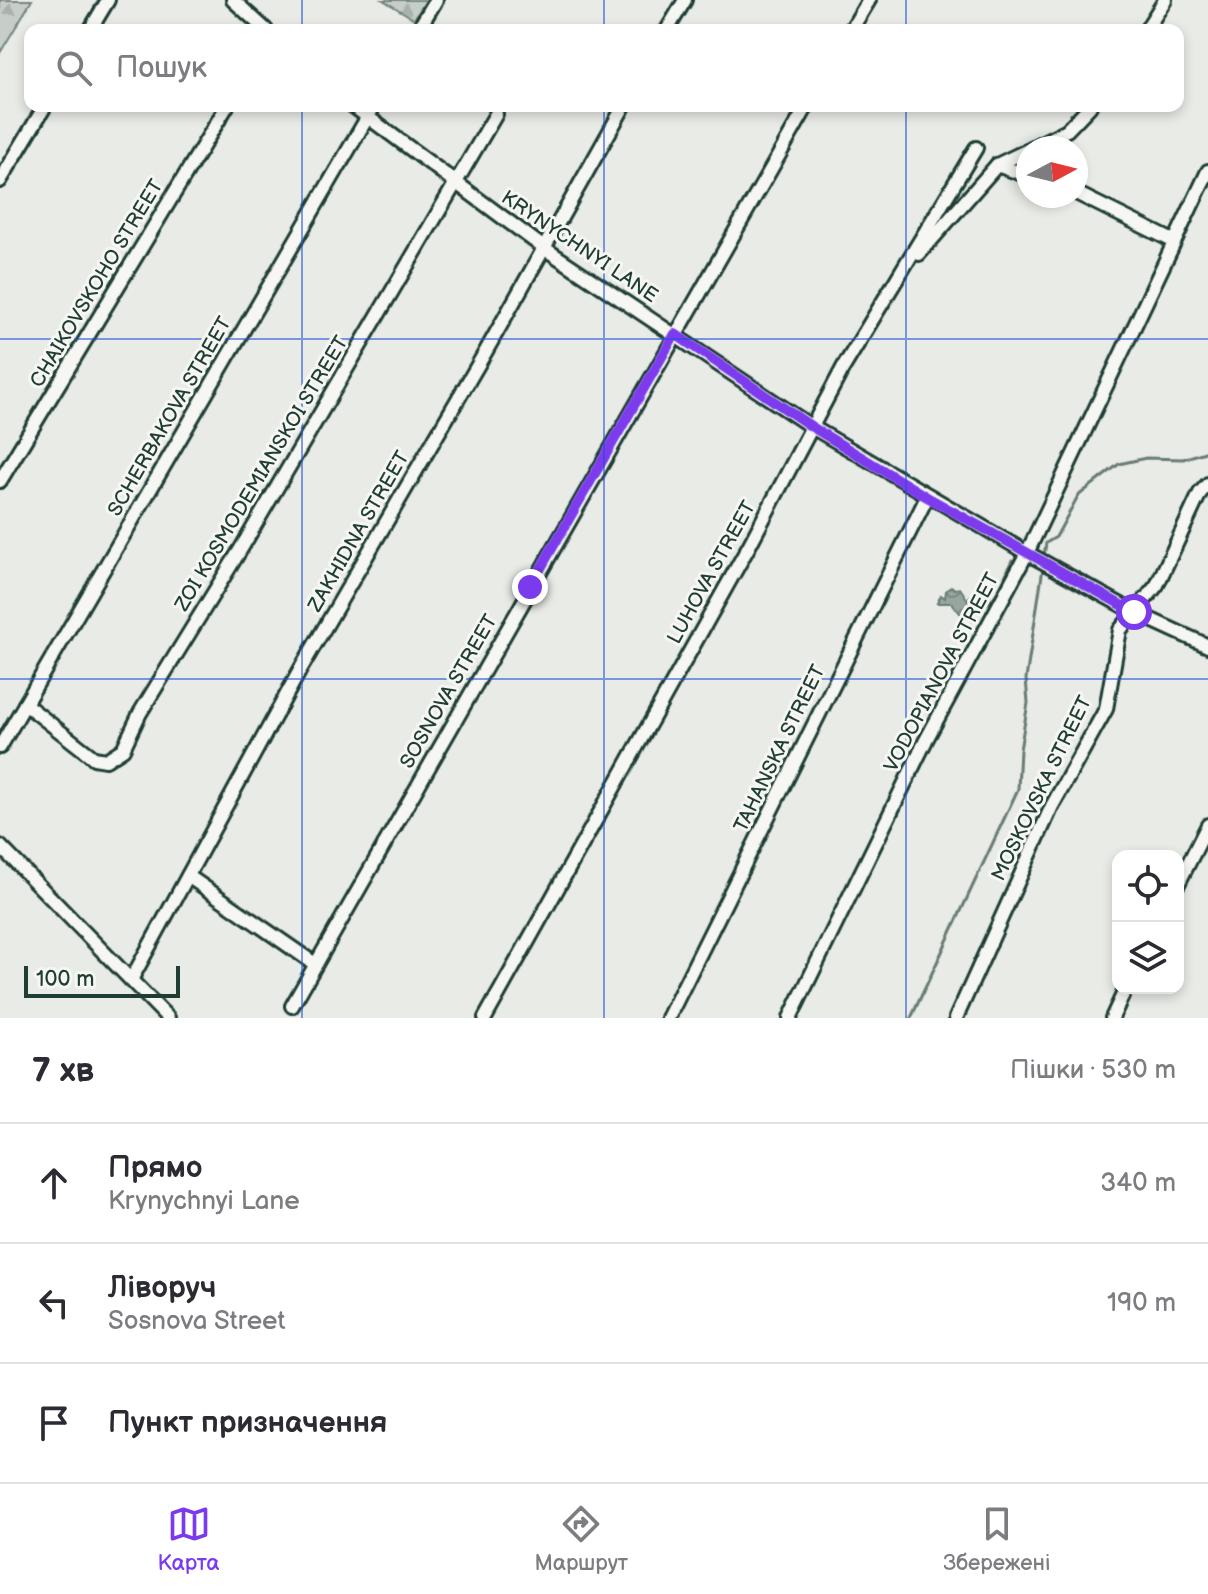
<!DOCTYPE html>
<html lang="uk">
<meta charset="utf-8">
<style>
:root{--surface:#fff;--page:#f2f2f3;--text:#2b2b33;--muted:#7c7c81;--line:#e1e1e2;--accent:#7c3aed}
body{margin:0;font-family:"Balsamiq Sans",sans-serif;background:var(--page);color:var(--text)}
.controls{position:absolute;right:24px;bottom:24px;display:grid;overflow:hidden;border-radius:16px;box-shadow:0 4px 12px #0003}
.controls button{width:72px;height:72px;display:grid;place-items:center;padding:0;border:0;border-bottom:2px solid var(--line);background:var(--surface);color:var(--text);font:40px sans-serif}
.compass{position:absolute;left:1016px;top:136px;width:72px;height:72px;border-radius:50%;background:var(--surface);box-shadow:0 4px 12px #0003;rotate:83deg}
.scale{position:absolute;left:24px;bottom:20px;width:156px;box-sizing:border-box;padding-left:8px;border:4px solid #1f3d34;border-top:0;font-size:22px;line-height:28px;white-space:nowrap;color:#1f3d34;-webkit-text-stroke:6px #f6f6f2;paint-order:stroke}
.stop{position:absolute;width:24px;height:24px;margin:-18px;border:6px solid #7c3aed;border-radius:50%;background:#fff}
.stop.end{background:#7c3aed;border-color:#fff;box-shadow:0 2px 8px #0008}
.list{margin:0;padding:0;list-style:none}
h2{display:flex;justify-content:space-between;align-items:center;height:104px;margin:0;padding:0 32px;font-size:34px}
h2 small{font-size:26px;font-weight:400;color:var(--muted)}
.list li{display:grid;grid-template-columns:52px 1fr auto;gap:24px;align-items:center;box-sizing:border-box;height:120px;padding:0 32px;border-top:2px solid var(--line)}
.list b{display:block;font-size:30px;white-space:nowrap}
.list p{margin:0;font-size:26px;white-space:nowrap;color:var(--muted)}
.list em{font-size:26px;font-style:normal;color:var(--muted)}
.icon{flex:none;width:44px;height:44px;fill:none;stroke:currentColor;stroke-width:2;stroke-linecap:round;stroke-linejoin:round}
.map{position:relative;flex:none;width:1208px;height:1018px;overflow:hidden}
.search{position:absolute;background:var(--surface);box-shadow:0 4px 12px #0003;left:24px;right:24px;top:24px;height:88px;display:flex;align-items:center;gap:20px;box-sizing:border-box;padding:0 28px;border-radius:16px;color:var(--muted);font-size:30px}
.sheet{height:464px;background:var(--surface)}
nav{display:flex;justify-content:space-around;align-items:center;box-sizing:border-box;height:112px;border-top:2px solid var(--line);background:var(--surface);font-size:22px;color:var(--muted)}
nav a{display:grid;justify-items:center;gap:4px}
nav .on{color:var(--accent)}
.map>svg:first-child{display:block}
.forest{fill:url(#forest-firs);stroke:#73867e;stroke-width:2}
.water{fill:url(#water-waves);stroke:#687c75;stroke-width:2}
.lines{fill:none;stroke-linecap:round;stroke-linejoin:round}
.stream{stroke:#687c75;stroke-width:3}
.minor-casing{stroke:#1f3d34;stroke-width:18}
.minor{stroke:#f6f6f2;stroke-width:12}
.route{stroke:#7c3aed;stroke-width:10}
.grid{fill:none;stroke:#1d4ed8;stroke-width:2;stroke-opacity:0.55}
.labels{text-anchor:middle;stroke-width:6;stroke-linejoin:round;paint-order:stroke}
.street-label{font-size:20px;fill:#1f3d34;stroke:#f6f6f2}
</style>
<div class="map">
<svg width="1208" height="1018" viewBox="0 0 1208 1018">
<defs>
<pattern id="forest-firs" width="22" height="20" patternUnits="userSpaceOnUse" patternTransform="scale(2)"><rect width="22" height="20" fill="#c7cec9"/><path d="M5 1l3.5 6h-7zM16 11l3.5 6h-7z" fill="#aab2ad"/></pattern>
<pattern id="water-waves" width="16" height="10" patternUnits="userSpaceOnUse" patternTransform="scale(2)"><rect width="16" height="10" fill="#99a6a0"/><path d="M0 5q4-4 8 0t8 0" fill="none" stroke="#7c8883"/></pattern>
</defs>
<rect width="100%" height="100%" fill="#e9ebe7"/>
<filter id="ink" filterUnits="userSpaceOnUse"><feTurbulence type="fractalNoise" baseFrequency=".0125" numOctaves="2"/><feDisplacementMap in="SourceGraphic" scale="16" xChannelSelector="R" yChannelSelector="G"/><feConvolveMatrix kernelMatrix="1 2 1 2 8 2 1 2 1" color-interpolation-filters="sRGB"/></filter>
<g filter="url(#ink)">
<g class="forest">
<path d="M0,0h32l-32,53z"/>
<path d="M383,0h43l-12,19z"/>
</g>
<path class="water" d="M951,586l4,3 5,-1 8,12 2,-4 8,8 -2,4 -6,1 4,13 -6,-6 -5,1 -11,-14h-15l4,-8 4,3 1,-7z"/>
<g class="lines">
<g class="stream">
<path d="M1044,556l2,-13 10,-6 22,-41 41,-32 27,-6 37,1 25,-8"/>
<path d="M976,608c22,-4 28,-30 36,-48l8,1"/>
<path d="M911,1018l107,-229 2,-39 8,-47 -2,-24 17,-111"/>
</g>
<defs>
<g id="minor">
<path d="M233,0l33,30"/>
<path d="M90,30l18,-30"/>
<path d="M418,30l18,-30"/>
<path d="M667,30l18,-30"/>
<path d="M851,30l18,-30"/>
<path d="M1146,30l19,-30"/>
<path d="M353,106l191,142 268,179 215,126 107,59 74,34"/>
<path d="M1031,148l36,-18 23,-24"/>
<path d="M997,165l31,11"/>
<path d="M0,181l45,-75"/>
<path d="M1076,193l97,48"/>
<path d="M919,254l78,-89 31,-15"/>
<path d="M0,481l227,-375"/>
<path d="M25,704l69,54 12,2 17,-11 17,-36 102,-166 254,-433"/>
<path d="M0,747l374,-641"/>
<path d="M0,846l168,172"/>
<path d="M188,876l127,88"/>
<path d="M1178,884l30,-59"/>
<path d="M131,980l169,-310 186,-319 138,-245"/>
<path d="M292,1006l515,-900"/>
<path d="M485,1018l264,-472 94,-178 133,-220"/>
<path d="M668,1018l259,-521"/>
<path d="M790,1018l136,-278 101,-187 181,-382"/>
<path d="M956,1018l96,-212 54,-97 14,-79 37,-45 43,-92 8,-9"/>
<path d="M1112,1018l14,-30"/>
</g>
</defs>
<use href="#minor" class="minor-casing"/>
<use href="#minor" class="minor"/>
</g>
</g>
<g class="lines" filter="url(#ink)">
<path class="route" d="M530,587l145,-253 137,93 115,70 207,115"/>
</g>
<path class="grid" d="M302,0v30M604,0v30M906,0v30M302,106v912M604,106v912M906,106v912M0,339h1208M0,679h1208"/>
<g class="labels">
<g class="street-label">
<text transform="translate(580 246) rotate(34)" y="7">KRYNYCHNYI LANE</text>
<text transform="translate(96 283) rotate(-59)" y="7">CHAIKOVSKOHO STREET</text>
<text transform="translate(169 416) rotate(-60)" y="7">SCHERBAKOVA STREET</text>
<text transform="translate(261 473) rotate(-59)" y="7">ZOI KOSMODEMIANSKOI STREET</text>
<text transform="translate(358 531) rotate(-60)" y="7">ZAKHIDNA STREET</text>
<text transform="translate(711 572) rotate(-61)" y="7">LUHOVA STREET</text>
<text transform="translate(941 672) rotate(-62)" y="7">VODOPIANOVA STREET</text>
<text transform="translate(448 691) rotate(-60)" y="7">SOSNOVA STREET</text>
<text transform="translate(779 748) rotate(-64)" y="7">TAHANSKA STREET</text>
<text transform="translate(1041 788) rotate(-64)" y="7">MOSKOVSKA STREET</text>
</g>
</g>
</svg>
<div class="controls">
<button><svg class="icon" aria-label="locate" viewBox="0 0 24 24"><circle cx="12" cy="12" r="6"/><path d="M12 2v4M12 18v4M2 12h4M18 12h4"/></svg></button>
<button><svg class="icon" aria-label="layers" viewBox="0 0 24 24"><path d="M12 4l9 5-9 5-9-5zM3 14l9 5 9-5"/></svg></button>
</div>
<svg class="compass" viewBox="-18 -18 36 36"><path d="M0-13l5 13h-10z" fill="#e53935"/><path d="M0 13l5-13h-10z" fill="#7c7c81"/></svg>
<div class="scale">100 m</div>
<div class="stop" style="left:1134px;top:612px"></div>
<div class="stop end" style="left:530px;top:587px"></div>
<div class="search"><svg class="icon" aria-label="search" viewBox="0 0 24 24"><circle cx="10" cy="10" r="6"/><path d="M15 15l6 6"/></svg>Пошук</div>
</div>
<section class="sheet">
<h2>7 хв<small>Пішки · 530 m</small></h2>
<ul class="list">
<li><svg class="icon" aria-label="ahead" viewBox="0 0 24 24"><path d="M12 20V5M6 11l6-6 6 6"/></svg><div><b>Прямо</b><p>Krynychnyi Lane</p></div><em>340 m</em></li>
<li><svg class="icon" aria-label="left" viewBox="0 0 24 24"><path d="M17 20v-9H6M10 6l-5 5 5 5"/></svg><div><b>Ліворуч</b><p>Sosnova Street</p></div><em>190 m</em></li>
<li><svg class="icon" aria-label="arrive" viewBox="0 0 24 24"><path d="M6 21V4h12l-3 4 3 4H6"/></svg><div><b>Пункт призначення</b></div></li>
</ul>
</section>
<nav>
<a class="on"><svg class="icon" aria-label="map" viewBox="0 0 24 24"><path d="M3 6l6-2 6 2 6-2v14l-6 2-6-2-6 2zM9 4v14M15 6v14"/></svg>Карта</a>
<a><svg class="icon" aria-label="directions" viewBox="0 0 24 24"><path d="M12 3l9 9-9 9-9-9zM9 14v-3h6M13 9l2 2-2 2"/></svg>Маршрут</a>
<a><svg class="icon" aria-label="saved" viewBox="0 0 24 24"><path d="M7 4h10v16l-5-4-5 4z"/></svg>Збережені</a>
</nav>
